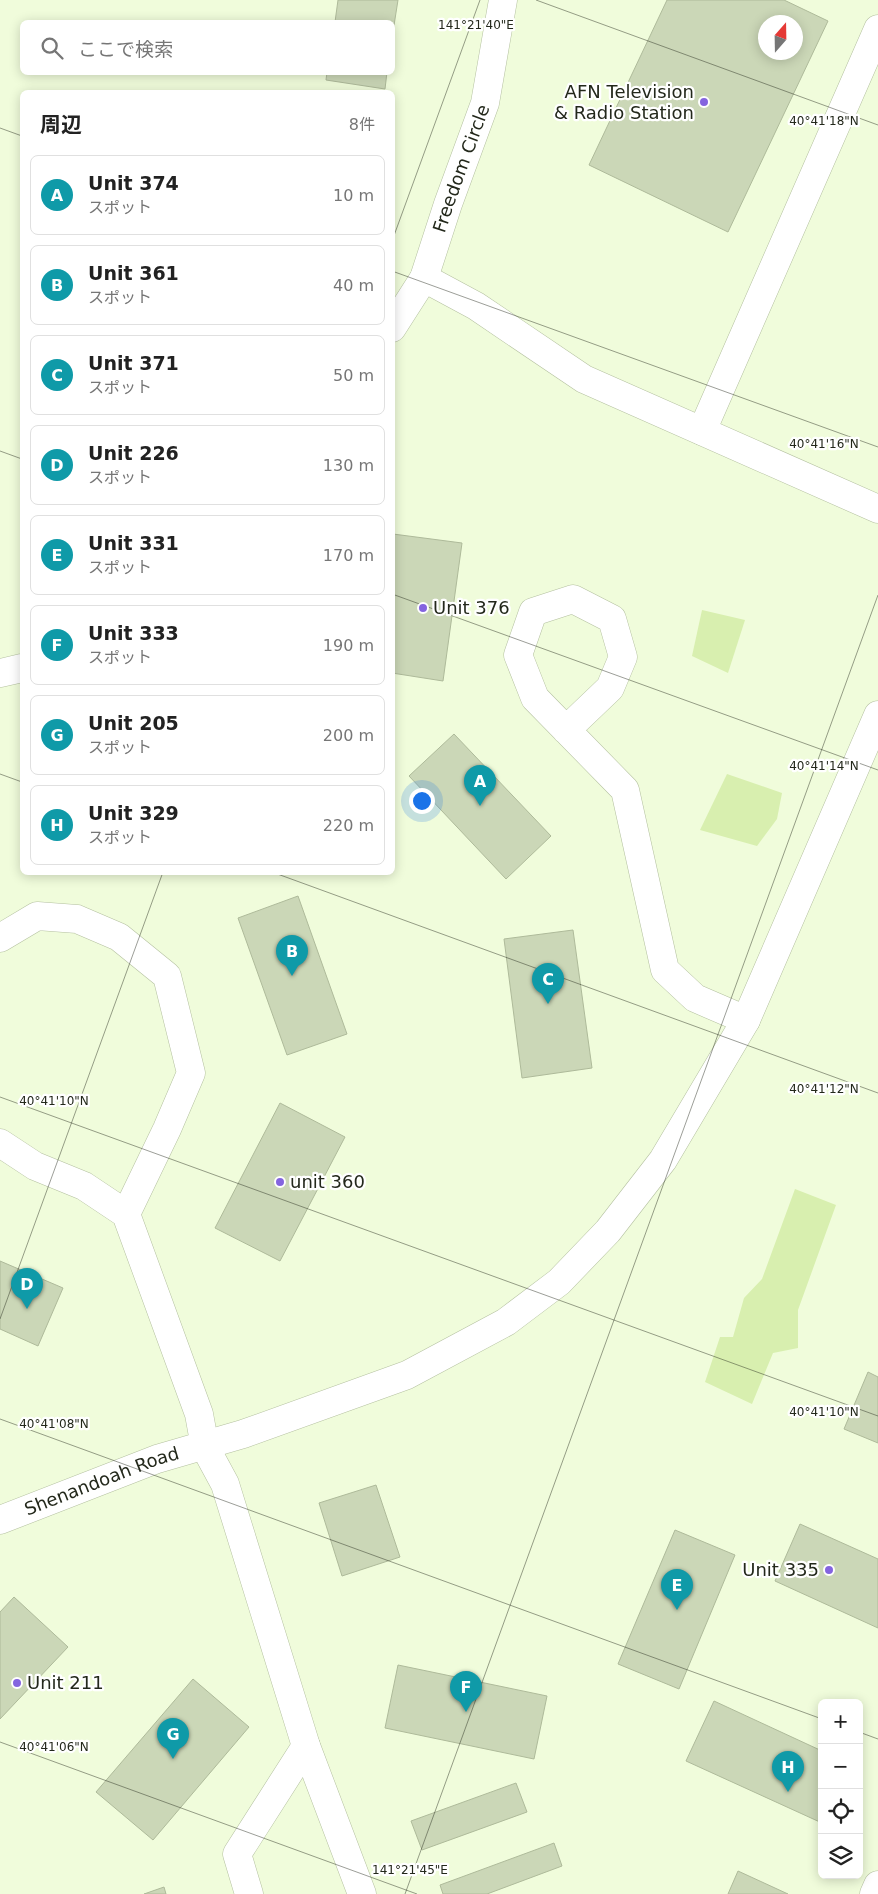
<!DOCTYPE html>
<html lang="ja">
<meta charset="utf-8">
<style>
:root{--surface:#fff;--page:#f6f6f6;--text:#222;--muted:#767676;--line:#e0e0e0;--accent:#0f766e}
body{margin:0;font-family:"DejaVu Sans","Noto Sans JP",sans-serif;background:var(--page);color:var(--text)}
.controls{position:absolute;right:15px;bottom:15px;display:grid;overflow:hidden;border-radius:8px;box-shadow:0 2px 12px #0003}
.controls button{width:45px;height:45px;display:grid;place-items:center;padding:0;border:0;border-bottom:1px solid var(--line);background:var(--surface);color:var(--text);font:25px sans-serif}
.compass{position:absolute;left:758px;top:15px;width:45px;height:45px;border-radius:50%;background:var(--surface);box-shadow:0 2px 12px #0003;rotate:20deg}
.you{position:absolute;left:421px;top:800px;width:18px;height:18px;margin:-12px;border:4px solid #fff;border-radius:50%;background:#1a73e8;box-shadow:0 0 0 8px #1a73e833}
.badge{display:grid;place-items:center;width:32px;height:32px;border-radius:50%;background:var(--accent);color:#fff;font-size:16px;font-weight:700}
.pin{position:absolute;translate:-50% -41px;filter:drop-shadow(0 1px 2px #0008)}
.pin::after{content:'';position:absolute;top:26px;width:18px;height:15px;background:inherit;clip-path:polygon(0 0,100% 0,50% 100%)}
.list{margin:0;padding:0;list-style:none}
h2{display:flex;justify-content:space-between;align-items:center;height:65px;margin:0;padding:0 20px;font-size:21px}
h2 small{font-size:16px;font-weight:400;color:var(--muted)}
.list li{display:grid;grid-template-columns:32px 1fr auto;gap:15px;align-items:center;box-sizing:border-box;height:80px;margin:0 10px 10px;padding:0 10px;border:1px solid var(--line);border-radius:8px}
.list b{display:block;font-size:19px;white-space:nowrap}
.list p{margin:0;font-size:16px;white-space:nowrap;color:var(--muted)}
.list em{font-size:16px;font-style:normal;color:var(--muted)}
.icon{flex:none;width:28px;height:28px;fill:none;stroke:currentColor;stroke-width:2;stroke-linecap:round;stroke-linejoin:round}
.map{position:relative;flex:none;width:878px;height:1894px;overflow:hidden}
.search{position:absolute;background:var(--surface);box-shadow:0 2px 12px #0003;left:20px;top:20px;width:375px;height:55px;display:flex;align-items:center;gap:12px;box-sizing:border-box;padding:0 18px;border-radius:8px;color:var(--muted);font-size:19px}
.panel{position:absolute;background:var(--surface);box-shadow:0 2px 12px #0003;left:20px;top:90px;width:375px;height:785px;border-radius:8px}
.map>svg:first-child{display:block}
.green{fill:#d8efaf}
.building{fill:#cbd7b7;stroke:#aeba9a;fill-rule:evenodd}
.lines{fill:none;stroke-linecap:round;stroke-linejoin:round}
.minor-casing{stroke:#b4c0a0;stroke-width:29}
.minor{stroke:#fff;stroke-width:28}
.ticks{fill:none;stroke:#23281b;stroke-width:1;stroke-opacity:0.45}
.poi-dot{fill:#8464df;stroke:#fff;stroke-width:2}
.labels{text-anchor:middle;stroke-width:4.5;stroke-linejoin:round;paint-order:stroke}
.poi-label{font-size:18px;fill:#23281b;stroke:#fff;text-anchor:start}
.street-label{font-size:18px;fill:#23281b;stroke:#fff}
.ticks-label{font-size:12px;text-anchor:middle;fill:#23281b;stroke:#fff;stroke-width:4.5;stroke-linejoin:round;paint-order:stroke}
</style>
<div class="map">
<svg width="878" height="1894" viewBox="0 0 878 1894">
<rect width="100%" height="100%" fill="#f0fcdb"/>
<g class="green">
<path d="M702,610l43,10 -17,53 -36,-17z"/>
<path d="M727,774l55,19 -5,26 -20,27 -57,-16z"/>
<path d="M795,1189l41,16 -38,105v38l-25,5 -21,51 -47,-22 15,-45h13l11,-39 18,-19z"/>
</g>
<g class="building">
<path d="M338,0h60l-6,38v-16h-57z"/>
<path d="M667,0h117l44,21 -100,211 -139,-67zM766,22h30v30h-30z"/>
<path d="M327,72h60l-2,17 -59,-9z"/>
<path d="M393,534l69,9 -19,138 -51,-8z"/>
<path d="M454,734l97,102 -45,43 -97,-103z"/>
<path d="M298,896l49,138 -60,21 -49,-137z"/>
<path d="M573,930l19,138 -70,10 -18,-139z"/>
<path d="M280,1103l65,34 -65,124 -65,-33z"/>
<path d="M0,1261l63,27 -25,58 -38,-17z"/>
<path d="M868,1372l10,5v66l-34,-14z"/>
<path d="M376,1485l24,72 -58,19 -23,-73z"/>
<path d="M800,1524l78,35v69l-103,-47z"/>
<path d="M675,1530l60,25 -56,134 -61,-25z"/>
<path d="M14,1597l54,50 -68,72v-107z"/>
<path d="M398,1665l149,31 -13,63 -149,-31z"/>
<path d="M193,1679l56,48 -96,113 -57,-48z"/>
<path d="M714,1701l108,50v72l-136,-62z"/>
<path d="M516,1783l11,29 -105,38 -11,-29z"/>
<path d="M554,1843l8,23 -75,28h-44l-3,-9z"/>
<path d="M738,1871l50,23h-60z"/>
<path d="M164,1887l2,7h-22z"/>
</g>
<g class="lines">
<defs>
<g id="minor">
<path d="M424,278l52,28 108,73 294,130"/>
<path id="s1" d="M392,328l32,-50 24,-74 37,-101 18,-103"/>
<path d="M702,431l176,-402"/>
<path d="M0,673l22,-5"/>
<path d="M566,730l44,-42 13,-31 -11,-38 -39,-20 -40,13 -15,43 17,43 90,92 40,180 30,28 51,22"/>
<path d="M0,938l37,-22 40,3 42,18 48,39 24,97 -24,56 -41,85"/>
<path d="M0,1143l35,23 49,20 42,28 73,200 6,33 20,37 81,262 56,148"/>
<path id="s2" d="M0,1520l157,-61 86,-25 164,-59 99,-53 53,-40 49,-51 55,-71 83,-140 132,-305"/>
<path d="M249,1894l-12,-40 69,-108"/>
<path d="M874,1894l4,-9"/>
</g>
</defs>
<use href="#minor" class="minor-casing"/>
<use href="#minor" class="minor"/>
</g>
<path class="ticks" d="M536,0l342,125M0,128l22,8M392,241l88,-241M392,271l486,176M0,451l22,8M392,594l486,176M0,774l22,8M272,872l606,221M0,1097l878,319M0,1319l163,-447M0,1419l822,300M859,1732l19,7M0,1742l417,152M405,1894l473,-1299"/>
<g class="poi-dot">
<circle cx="704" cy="102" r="5"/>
<circle cx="423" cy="608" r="5"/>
<circle cx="280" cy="1182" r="5"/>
<circle cx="829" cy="1570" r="5"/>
<circle cx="17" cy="1683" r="5"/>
</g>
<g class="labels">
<g class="poi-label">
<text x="694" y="98" text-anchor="end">AFN Television<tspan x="694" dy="21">&amp; Radio Station</tspan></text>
<text x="433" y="614">Unit 376</text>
<text x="290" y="1188">unit 360</text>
<text x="819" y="1576" text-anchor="end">Unit 335</text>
<text x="27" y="1689">Unit 211</text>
</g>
<g class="street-label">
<text dy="6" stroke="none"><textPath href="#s1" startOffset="175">Freedom Circle</textPath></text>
<text dy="6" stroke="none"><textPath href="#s2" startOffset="109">Shenandoah Road</textPath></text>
</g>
</g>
<g class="ticks-label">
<text x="476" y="29">141°21'40"E</text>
<text x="824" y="125">40°41'18"N</text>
<text x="824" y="448">40°41'16"N</text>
<text x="824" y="770">40°41'14"N</text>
<text x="824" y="1093">40°41'12"N</text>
<text x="54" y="1105">40°41'10"N</text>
<text x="824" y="1416">40°41'10"N</text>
<text x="54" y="1428">40°41'08"N</text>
<text x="54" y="1751">40°41'06"N</text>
<text x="410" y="1874">141°21'45"E</text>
</g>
</svg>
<div class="controls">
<button>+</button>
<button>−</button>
<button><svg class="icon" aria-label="locate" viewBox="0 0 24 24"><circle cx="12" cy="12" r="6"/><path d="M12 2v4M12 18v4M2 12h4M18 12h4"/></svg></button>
<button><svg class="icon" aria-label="layers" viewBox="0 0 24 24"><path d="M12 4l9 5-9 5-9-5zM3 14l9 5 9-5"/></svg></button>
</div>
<svg class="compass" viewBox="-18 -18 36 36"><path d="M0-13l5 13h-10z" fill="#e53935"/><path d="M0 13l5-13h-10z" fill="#767676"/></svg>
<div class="you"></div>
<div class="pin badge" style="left:480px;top:806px;background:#0f9aa8">A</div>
<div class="pin badge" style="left:292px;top:976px;background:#0f9aa8">B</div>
<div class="pin badge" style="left:548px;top:1004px;background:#0f9aa8">C</div>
<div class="pin badge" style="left:27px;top:1309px;background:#0f9aa8">D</div>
<div class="pin badge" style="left:677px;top:1610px;background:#0f9aa8">E</div>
<div class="pin badge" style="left:466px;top:1712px;background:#0f9aa8">F</div>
<div class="pin badge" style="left:173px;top:1759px;background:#0f9aa8">G</div>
<div class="pin badge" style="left:788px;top:1792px;background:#0f9aa8">H</div>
<div class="search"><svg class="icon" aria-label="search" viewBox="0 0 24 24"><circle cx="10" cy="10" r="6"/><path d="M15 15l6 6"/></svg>ここで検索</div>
<section class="panel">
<h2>周辺<small>8件</small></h2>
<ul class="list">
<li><span class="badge" style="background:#0f9aa8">A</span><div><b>Unit 374</b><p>スポット</p></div><em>10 m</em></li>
<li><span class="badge" style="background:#0f9aa8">B</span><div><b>Unit 361</b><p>スポット</p></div><em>40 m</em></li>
<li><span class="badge" style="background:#0f9aa8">C</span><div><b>Unit 371</b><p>スポット</p></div><em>50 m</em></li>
<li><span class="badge" style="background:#0f9aa8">D</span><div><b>Unit 226</b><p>スポット</p></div><em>130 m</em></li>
<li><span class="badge" style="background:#0f9aa8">E</span><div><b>Unit 331</b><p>スポット</p></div><em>170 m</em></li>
<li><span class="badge" style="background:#0f9aa8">F</span><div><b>Unit 333</b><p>スポット</p></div><em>190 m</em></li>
<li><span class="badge" style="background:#0f9aa8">G</span><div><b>Unit 205</b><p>スポット</p></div><em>200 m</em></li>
<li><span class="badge" style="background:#0f9aa8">H</span><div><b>Unit 329</b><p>スポット</p></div><em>220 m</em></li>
</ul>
</section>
</div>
